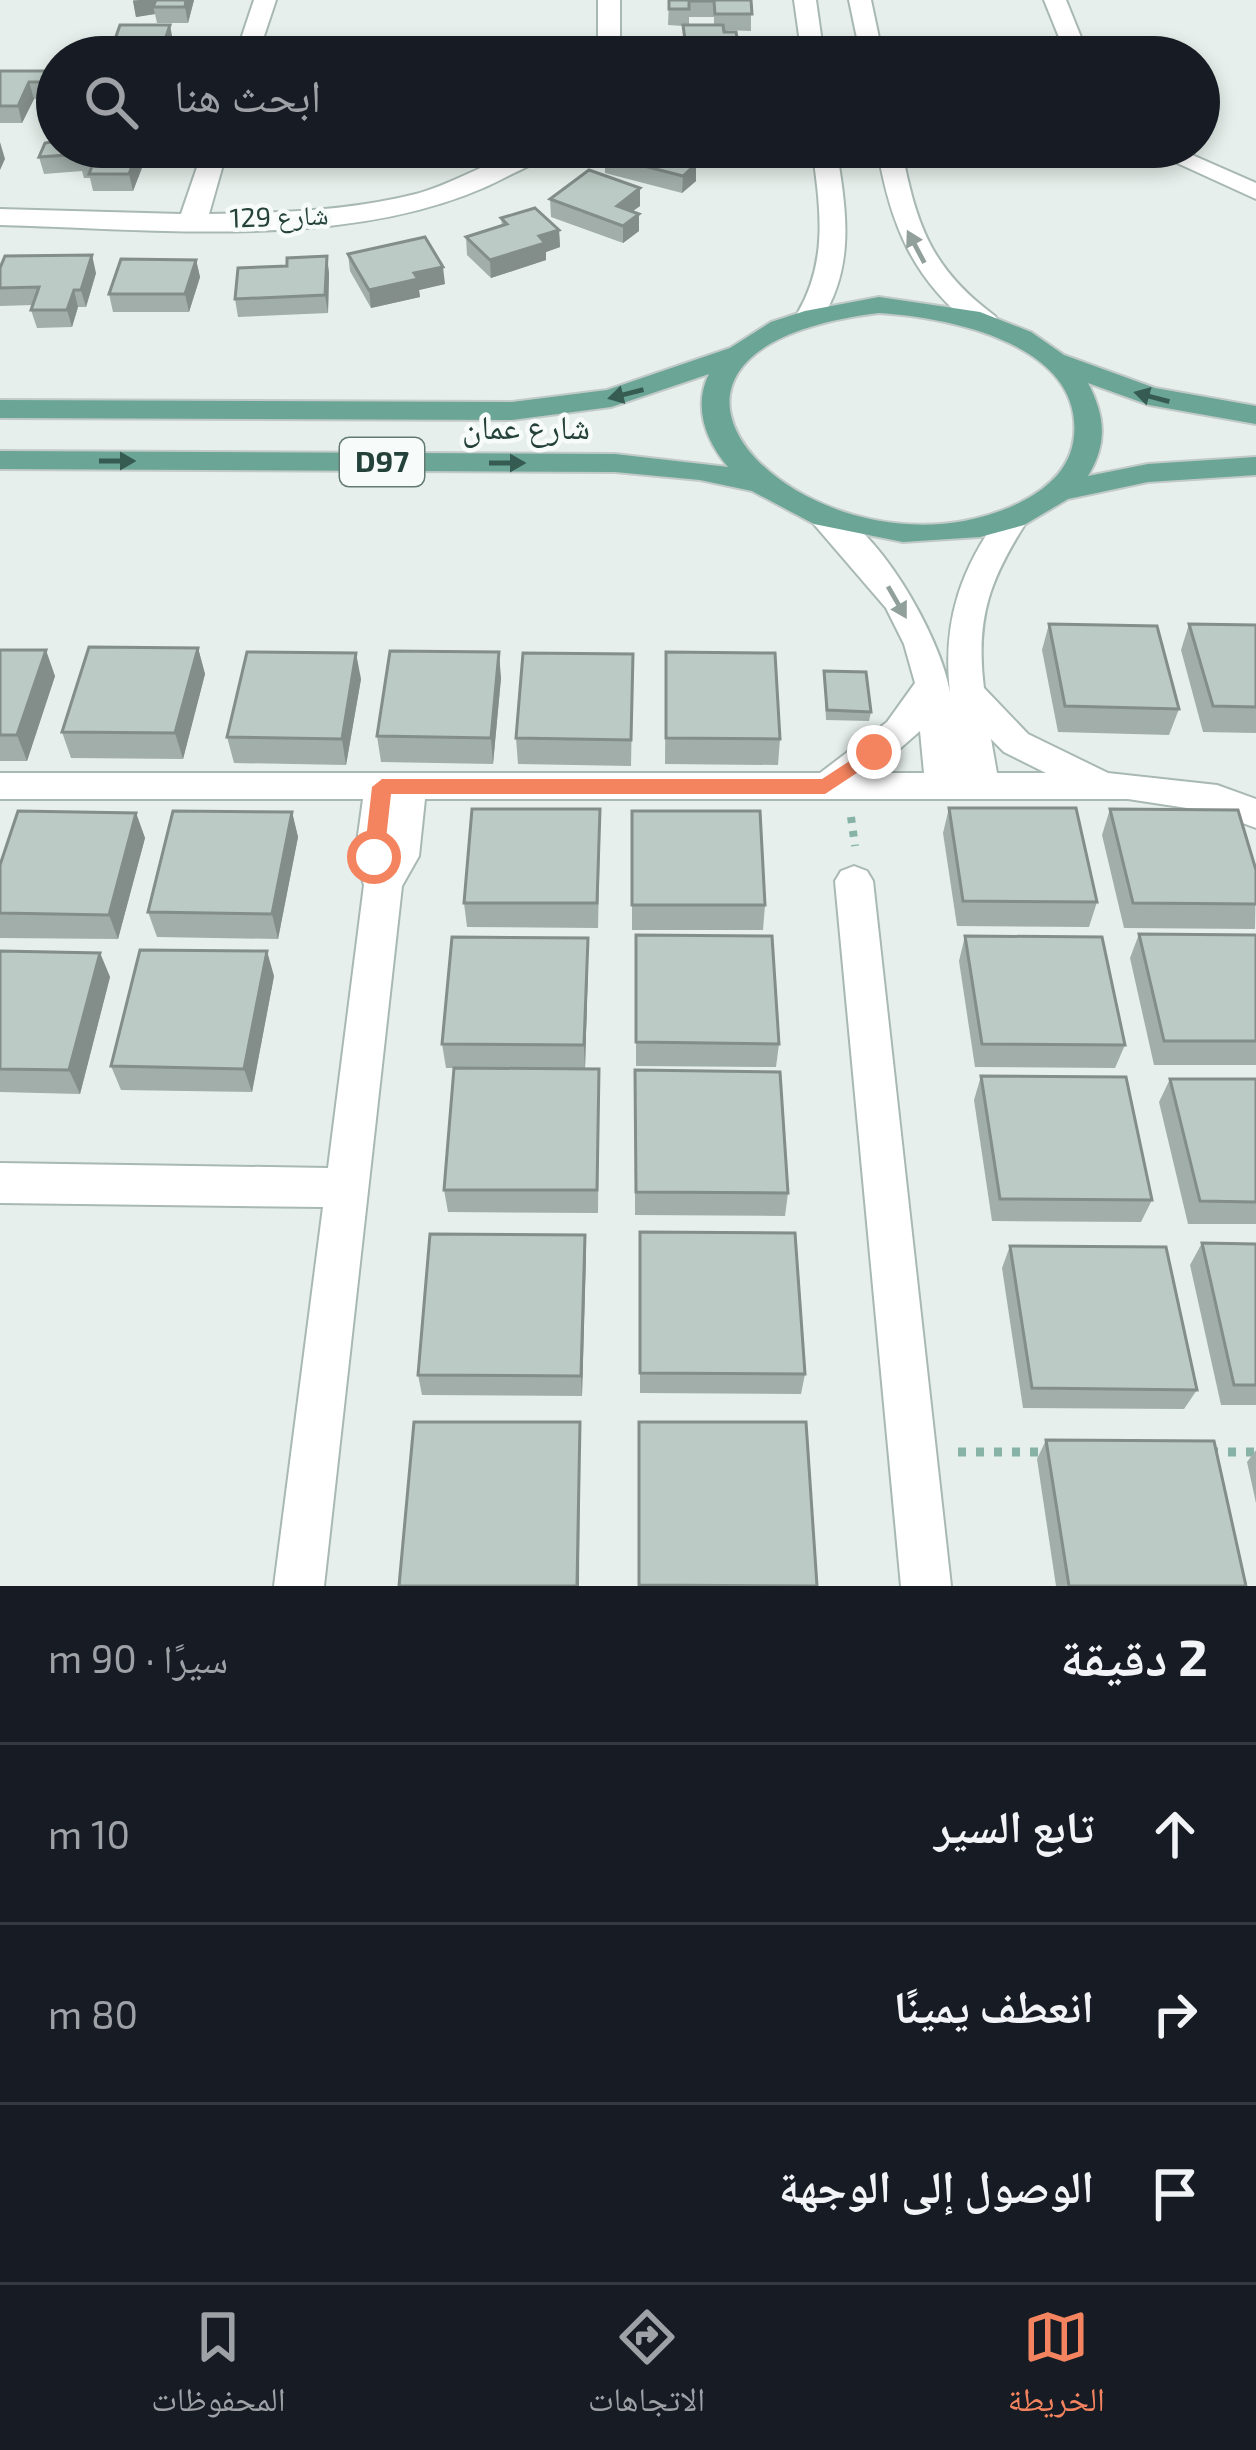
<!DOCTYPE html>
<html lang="ar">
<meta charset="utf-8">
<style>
:root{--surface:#171b24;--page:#20242c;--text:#f1f3f6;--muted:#9ea1a6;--line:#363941;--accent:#f4845f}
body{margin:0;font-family:"Exo 2","Noto Naskh Arabic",sans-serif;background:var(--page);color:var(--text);direction:rtl}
.stop{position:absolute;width:36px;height:36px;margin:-27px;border:9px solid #f4845f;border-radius:50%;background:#fff}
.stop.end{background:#f4845f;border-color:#fff;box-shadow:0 3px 12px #0008}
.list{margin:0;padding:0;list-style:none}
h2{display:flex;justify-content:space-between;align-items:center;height:156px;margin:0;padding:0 48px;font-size:51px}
h2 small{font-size:39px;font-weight:400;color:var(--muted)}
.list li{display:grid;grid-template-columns:78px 1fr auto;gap:36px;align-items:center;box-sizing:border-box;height:180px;padding:0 48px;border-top:3px solid var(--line)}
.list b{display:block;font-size:45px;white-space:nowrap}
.list em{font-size:39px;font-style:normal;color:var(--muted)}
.icon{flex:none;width:66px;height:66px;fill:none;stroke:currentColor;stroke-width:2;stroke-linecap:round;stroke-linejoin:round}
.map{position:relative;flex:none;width:1256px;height:1586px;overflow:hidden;direction:ltr}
.search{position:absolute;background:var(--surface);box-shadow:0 6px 18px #0003;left:36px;right:36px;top:36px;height:132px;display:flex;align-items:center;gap:30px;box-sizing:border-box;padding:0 42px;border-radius:66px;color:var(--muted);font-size:45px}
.sheet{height:696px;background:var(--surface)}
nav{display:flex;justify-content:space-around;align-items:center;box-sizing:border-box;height:168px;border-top:3px solid var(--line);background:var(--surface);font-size:33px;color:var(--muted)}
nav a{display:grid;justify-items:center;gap:6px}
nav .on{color:var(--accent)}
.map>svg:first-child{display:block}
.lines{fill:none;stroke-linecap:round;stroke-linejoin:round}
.minor-casing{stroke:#a8b8b2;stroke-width:4}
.major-casing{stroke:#c2cac8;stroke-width:4}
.path-far1{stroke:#86b3a5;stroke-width:8;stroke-dasharray:6 8;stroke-linecap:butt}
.path{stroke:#86b3a5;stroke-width:9;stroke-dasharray:8 10;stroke-linecap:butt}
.minor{fill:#fff;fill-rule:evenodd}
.major{fill:#6aa596;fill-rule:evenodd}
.wall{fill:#a1aea9;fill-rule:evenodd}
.shaded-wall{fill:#838d89}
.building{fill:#bbcac4;stroke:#838d89;stroke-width:3}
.oneway{fill:#92a09c}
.oneway2{fill:#365b51}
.route{fill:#f4845f}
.labels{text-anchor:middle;stroke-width:9;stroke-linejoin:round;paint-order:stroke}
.far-street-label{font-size:27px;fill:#24423a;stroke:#f7fbf9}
.shield{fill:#f7fbf9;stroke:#637a73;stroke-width:3}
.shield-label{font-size:30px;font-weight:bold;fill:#24423a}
.street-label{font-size:33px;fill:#24423a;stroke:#f7fbf9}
</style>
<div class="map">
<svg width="1256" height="1586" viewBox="0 0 1256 1586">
<rect width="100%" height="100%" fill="#e6efeb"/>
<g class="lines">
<defs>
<g id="minor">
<path d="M254,0h22l-19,57h-22z"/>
<rect x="598" y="0" width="22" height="57"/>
<path d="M794,0h22l8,57h-22z"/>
<path d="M849,0h22l12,57h-22z"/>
<path d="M1044,0h22l23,57h-22z"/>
<path d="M204,147h24l-19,67c69,-1 140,-3 207,-20 48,-13 92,-47 141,-47 -12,13 -31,20 -47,28 -145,78 -351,54 -510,50v-16l181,5z"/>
<path d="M812,147h24c10,61 20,118 -15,173l-10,2 -14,-8c32,-54 23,-108 15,-167z"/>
<path d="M877,147h24c15,77 29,121 94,169l4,6 -4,6h-20c-63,-49 -85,-104 -98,-181z"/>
<path d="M1142,147h32l82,36v16z"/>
<path d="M821,505c55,15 120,133 129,187 -8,-71 11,-125 53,-181h22l4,7c-38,59 -54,98 -45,170l44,46 80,39 109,12 39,14v29l-43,-16 -85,-13h-703l-6,57 -17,30 -78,700h-50l49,-379 -323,-4v-40l328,5 36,-283 -9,-28 8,-58h-363v-26h820l67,-51 28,-39 -11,-39 -18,-36 -80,-93zM920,731l4,42h-52zM991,739l13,13 42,21h-49z"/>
<path d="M854,866l13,5 6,10 78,705h-50l-66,-705 6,-10z"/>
</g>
<path id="major" d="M879,297l101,15 51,20 33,23 91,33 101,18v18l-107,-19 -61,-22c17,33 20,60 0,93l60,-12 108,-7v18l-108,7 -80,17 -44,26 -44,12 -77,5 -89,-18 -62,-33 -52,-11 -85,-8 -615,-3v-18l615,3 113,13c-23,-27 -35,-61 -19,-93l-98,33 -99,13 -512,-2v-18l512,2 95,-12 123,-42 41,-26 34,-11zM879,313c67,4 204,30 195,123 -3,33 -27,53 -55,67 -196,95 -460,-151 -140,-190z"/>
</defs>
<use href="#minor" class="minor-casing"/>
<use href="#major" class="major-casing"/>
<path class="path-far1" d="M851,817l4,29"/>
<g class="path">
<path d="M958,1452h93"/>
<path d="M1210,1452h46"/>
</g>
<use href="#minor" class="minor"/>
<use href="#major" class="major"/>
</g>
<g class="wall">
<path d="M133,0h61l-6,23h-31l-2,-9 -19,3z"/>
<path d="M669,0h82v31l-27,-1 12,2 3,25h-54l-2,-31 -15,-1zM689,17h25v8h-25z"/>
<path d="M0,71h48l5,16 -5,12h-14l-12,24h-22z"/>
<path d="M57,92v29h-2l-4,-17z"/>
<path d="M45,143l100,17 -12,31h-40l-3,-13h-6l-2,-7 -38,3 -5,-17z"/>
<path d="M605,156l89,7 2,18 -14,12 -77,-20z"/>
<path d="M640,188v18l-8,5 7,3v17l-16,12 -72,-26 -1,-18z"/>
<path d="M501,218l58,12 1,17 -14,5v8l-55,18 -24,-23 -1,-18 36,-11z"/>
<path d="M348,254l97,30 -26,6 1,7 -49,11 -21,-37z"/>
<path d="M327,256l2,18 -1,39 -90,4 -3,-18 52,-33z"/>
<path d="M196,260l4,17 -11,35h-76l-4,-18z"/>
<path d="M0,268l96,5 -10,34h-8l-6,20 -35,1 -6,-18 2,-5 -33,1z"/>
<path d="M1049,624l130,85 -10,26 -111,-3 -16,-82z"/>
<path d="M1189,624l67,1v108l-53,-1 -22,-82z"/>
<path d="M198,648l7,26 -22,85 -112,-1 -9,-26z"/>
<path d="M0,650l55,26 -28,85h-27z"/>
<path d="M666,652l114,87 -2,26 -113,-1z"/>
<path d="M633,654l-2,112 -113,-2 -2,-26z"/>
<path d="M824,671l47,41 -2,9 -43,-1z"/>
<path d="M501,678l-8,86 -112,-2 -4,-26z"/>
<path d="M361,679l-15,86 -112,-2 -7,-26z"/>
<path d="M949,808l148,94 -8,25 -132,-1 -14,-93z"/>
<path d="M1110,809l146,61 -1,59 -131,-1 -22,-93z"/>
<path d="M632,811l133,94 -2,25h-131z"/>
<path d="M292,812l6,25 -20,102 -121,-2 -9,-25z"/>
<path d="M136,813l9,25 -27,101 -118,-1v-73z"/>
<path d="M600,835l-2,93 -131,-1 -3,-24z"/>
<path d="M1139,934l117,1v130h-102l-24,-107z"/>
<path d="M636,935l143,109 -3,23 -140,-1z"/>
<path d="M965,936l160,109 -10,23 -140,-1 -16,-106z"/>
<path d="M0,951l100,2 10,24 -30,117 -80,-2z"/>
<path d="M588,963l-3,106 -139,-1 -4,-24z"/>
<path d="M274,976l-22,116 -131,-2 -10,-24z"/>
<path d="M635,1070l153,123 -3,23 -150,-1z"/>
<path d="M981,1076l171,124 -11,22 -149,-1 -18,-121z"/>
<path d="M1170,1079h86v145h-68l-29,-122z"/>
<path d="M599,1093l-1,120 -150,-1 -4,-22z"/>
<path d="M640,1232l165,142 -4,20 -161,-1z"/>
<path d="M585,1235l-3,161 -160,-1 -4,-20z"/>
<path d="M1202,1243l54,1v161h-35l-31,-140z"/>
<path d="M1010,1246l187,144 -13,19 -161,-1 -21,-140z"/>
<path d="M1046,1440l200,146h-190l-19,-127z"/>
<path d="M1256,1450v53l-9,-41z"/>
</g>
<g class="shaded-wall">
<path d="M140,0h17l-4,7 2,7 -19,3 -3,-16z"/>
<path d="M186,0h8l-6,23 -3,-16z"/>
<path d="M170,25l3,16 -5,16h-9z"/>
<path d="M48,71l5,16 -5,12 -5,-17z"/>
<path d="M29,82l5,17 -12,24 -4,-17z"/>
<path d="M0,142l5,17 -5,11z"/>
<path d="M139,147h3l3,13 -12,31 -4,-17z"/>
<path d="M694,147v17l-14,12 1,-17z"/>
<path d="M696,164v17l-14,12 1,-17z"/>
<path d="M640,188v18l-23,17v-17z"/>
<path d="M639,214v17l-16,12v-17z"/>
<path d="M559,230l1,17 -14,5v8l-55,18 -1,-18 49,-24z"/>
<path d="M92,255l4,18 -10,34 -5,-17z"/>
<path d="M327,256l2,18 -1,39 -3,-18z"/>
<path d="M196,260l4,17 -11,35 -4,-18z"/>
<path d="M443,267l2,17 -26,6 1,7 -49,11 -2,-18 45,-17z"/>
<path d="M74,290l4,17 -6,20 -5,-17z"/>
<path d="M198,648l7,26 -22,85 -8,-26z"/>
<path d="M46,650l9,26 -28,85 -10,-26z"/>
<path d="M499,652l2,26 -8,86 -2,-26z"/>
<path d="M356,653l5,26 -15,86 -4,-26z"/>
<path d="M292,812l6,25 -20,102 -6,-25z"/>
<path d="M136,813l9,25 -27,101 -9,-24z"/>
<path d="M588,938v25l-3,106 -1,-24z"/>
<path d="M267,951l7,25 -22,116 -8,-23z"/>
<path d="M100,953l10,24 -30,117 -11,-24z"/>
<path d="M585,1235l1,22 -4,139 -1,-20z"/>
<path d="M580,1422l-1,164h-2z"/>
</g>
<g class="building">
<path d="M156,0h30l-1,7h-32z"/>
<path d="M669,0h82l1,14h-37l-1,-13h-25v8h-20z"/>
<path d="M120,25h50l-11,32h-85l5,-11 34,-1z"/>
<path d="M683,25h40l1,7h12l4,22 -53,1z"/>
<path d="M0,71h48l-5,11h-14l-11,24h-18z"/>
<path d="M57,141v6h82l-10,27h-40l5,-13h-14l2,-7 -43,3 6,-14z"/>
<path d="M616,147h78l-13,12 15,5 -13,12 -78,-20z"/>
<path d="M589,170l51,18 -23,18 22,8 -16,12 -73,-27z"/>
<path d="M535,208l24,22 -20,6 6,7 -55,17 -24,-23 41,-13 -6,-6z"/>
<path d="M425,237l18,30 -29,6 4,6 -49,11 -21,-36z"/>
<path d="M92,255l-11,35h-7l-7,20h-36l8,-23 -39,1v-20l5,-12z"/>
<path d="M327,256l-2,39 -90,4 3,-31 49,-2v-8z"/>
<path d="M121,259l75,1 -11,34h-76z"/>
<path d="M1049,624l108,2 22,83 -114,-3z"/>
<path d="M1189,624l67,1v82l-43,-1z"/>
<path d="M89,647l109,1 -23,85 -113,-1z"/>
<path d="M0,650h46l-29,85h-17z"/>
<path d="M390,651l109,1 -8,86 -114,-2z"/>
<path d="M247,652l109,1 -14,86 -115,-2z"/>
<path d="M666,652l109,1 5,86 -114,-1z"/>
<path d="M523,653l110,1 -2,86 -115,-2z"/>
<path d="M824,671l42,1 5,40 -44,-2z"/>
<path d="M949,808h127l21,94 -134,-1z"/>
<path d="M472,809h128l-3,94h-133z"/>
<path d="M1110,809l128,1 18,60v34l-123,-1z"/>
<path d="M18,811l118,2 -27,102 -109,-2v-48z"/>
<path d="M173,811l119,1 -20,102 -124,-2z"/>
<path d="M632,811h128l5,94h-133z"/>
<path d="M1139,934l117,1v106h-92z"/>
<path d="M636,935l136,1 7,108 -143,-2z"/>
<path d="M965,936l137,1 23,108 -143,-1z"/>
<path d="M452,937l136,1 -4,107 -142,-1z"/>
<path d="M140,950l127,1 -23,118 -133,-3z"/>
<path d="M0,951l100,2 -31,117 -69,-1z"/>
<path d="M454,1068l145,1 -2,121h-153z"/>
<path d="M635,1070l145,2 8,121 -152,-1z"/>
<path d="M981,1076l145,1 26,123 -152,-1z"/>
<path d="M1170,1079h86v123l-56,-1z"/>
<path d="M640,1232l155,1 10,141 -165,-1z"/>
<path d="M430,1234l155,1 -4,141 -163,-1z"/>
<path d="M1202,1243l54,1v141h-22z"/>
<path d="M1010,1246l156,1 31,143 -165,-2z"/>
<path d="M414,1422h166l-3,164h-178z"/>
<path d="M639,1422h167l11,164 -178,-1z"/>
<path d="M1046,1440l168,1 32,145h-177z"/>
</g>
<defs><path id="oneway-solid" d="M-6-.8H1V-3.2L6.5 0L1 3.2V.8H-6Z" transform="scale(3)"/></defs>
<g class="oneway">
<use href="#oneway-solid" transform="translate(916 247) rotate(-118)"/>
<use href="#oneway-solid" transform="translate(897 602) rotate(60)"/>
</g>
<g class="oneway2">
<use href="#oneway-solid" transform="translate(626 394) rotate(166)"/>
<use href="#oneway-solid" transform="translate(1152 397) rotate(-165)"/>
<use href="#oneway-solid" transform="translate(117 461)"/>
<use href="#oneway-solid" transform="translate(507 463)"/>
</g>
<path class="route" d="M874,745l10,7 -3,5 -56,37h-434l-7,63 -10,8 -10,-8 8,-70 10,-8h440z"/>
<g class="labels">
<g class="far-street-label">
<text transform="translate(279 217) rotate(-2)" y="9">شارع 129</text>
</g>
<rect class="shield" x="340" y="438" width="84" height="48" rx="9"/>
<g class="shield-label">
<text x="382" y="472">D97</text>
</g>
<g class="street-label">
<text x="526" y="439">شارع عمان</text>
</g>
</g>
</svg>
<div class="stop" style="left:374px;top:857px"></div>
<div class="stop end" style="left:874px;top:752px"></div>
<div class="search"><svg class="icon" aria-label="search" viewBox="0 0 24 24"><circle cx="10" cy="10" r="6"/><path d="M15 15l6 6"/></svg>ابحث هنا</div>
</div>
<section class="sheet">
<h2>2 دقيقة<small>سيرًا · 90 m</small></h2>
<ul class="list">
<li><svg class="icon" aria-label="ahead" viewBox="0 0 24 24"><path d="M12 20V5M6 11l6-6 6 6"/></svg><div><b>تابع السير</b></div><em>10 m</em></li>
<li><svg class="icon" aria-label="right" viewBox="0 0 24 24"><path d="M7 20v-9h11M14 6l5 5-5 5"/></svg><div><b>انعطف يمينًا</b></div><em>80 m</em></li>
<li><svg class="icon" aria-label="arrive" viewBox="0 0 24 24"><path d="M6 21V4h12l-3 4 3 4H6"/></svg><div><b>الوصول إلى الوجهة</b></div></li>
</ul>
</section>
<nav>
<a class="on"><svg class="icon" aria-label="map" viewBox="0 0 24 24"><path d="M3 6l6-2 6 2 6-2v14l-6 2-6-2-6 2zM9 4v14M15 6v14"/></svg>الخريطة</a>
<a><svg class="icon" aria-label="directions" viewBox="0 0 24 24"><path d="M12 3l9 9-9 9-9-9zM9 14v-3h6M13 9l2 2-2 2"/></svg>الاتجاهات</a>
<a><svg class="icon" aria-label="saved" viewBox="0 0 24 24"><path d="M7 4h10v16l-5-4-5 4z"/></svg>المحفوظات</a>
</nav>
